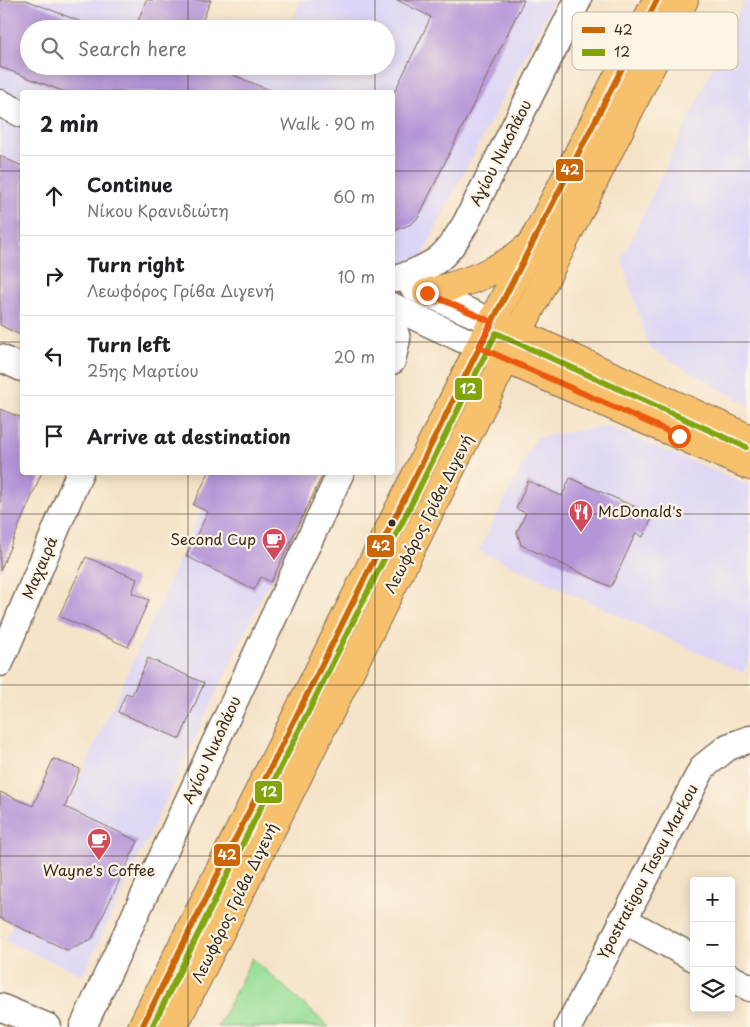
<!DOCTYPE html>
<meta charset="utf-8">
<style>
:root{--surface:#fff;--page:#f6f6f6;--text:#202124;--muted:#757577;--line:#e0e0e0}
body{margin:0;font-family:"Playpen Sans",sans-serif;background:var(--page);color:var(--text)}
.controls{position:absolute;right:15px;bottom:15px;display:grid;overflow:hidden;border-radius:5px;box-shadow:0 2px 12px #0003}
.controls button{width:45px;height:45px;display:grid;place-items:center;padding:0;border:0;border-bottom:1px solid var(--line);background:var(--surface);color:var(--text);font:25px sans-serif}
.stop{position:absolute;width:15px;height:15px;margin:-11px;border:4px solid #ea580c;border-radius:50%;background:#fff}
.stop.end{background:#ea580c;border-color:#fff;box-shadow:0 1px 5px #0008}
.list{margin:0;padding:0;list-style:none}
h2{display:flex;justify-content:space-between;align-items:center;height:65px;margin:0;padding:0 20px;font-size:21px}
h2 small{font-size:16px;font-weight:400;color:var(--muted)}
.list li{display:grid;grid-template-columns:32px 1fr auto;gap:15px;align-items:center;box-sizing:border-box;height:80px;padding:0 20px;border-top:1px solid var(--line)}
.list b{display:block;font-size:19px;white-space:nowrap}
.list p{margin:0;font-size:16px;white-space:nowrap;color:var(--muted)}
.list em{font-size:16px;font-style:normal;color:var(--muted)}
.icon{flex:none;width:28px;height:28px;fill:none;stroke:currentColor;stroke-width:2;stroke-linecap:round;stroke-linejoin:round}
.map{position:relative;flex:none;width:750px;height:1027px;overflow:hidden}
.search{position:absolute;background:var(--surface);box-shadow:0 2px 12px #0003;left:20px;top:20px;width:375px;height:55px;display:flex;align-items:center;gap:12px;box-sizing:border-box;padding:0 18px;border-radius:28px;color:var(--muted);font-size:19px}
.panel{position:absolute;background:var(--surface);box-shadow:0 2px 12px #0003;left:20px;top:90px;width:375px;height:385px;border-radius:5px}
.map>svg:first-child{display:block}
.built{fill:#ddd5f6}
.green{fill:#98df98;stroke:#6a845b}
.building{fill:#b595d8}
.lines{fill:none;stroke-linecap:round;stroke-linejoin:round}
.minor-casing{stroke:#7c6b5a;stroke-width:29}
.major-casing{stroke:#7c6b5a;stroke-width:30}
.minor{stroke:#fff;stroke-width:26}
.major{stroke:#f7c06c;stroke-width:28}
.bus-1-casing{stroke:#fcf5e5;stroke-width:10}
.bus-2-casing{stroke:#fcf5e5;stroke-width:10}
.bus-1{stroke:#c60;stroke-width:6}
.bus-2{stroke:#82a408;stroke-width:6}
.route{stroke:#ea580c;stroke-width:6}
.grid{fill:none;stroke:#3b2a1e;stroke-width:1;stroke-opacity:0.55}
.bus-dot{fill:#3b2a1e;stroke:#fcf5e5;stroke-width:2}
.labels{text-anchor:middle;stroke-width:4.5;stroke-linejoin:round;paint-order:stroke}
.street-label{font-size:15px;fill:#3b2a1e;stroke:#fcf5e5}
.poi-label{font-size:15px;fill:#3b2a1e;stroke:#fcf5e5;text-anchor:start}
.key{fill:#fcf5e5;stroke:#c2b8a9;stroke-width:1}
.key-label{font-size:14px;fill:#3b2a1e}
.line-badge{stroke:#fcf5e5;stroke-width:2}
.badge-label{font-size:14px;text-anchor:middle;font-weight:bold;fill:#fff}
</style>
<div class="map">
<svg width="750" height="1027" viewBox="0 0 750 1027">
<rect width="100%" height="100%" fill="#fcf5e5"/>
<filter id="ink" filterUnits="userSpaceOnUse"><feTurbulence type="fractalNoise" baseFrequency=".02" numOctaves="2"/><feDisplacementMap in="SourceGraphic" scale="10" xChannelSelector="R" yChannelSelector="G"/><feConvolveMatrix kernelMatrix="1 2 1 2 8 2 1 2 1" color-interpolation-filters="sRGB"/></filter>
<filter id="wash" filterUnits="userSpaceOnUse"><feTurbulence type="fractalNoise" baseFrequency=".0096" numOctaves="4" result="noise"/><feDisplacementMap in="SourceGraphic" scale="20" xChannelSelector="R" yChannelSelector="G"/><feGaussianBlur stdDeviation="1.12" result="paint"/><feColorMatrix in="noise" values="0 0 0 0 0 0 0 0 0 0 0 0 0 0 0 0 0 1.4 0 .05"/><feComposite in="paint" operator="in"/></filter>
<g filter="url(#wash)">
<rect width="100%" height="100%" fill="#f5e3c8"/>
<g class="built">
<path d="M0,0h149l69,29h-189v37h357v-37h-97l12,-29h253l-109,209 -52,111 -1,-228h-370v144l-22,-10z"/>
<path d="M745,0h5v406l-101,-58 -27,-89z"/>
<path d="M607,426l143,60v172l-7,15 -264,-122 57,-113z"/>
<path d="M219,473h101l-237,502 -78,-34z"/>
</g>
<path class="green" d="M252,958l77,69h-111z"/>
<g id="blocks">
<g class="building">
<path d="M0,0h26l73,29h-70v37h183l62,26h-209l-65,-25z"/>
<path d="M146,0h65l-12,29h-64z"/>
<path d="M397,0h127l-106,218 -7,6 -19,8v-135l39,-80z"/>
<path d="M0,156l22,10v170l-22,-11z"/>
<path d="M0,409l22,9v54h20l-42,99z"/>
<path d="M209,472h115l-53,110 -10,-5 -7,13 -68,-34 22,-44 -15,-7z"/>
<path d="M570,478l83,37 -10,22 -7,-4 -25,54 -90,-42 -4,-13 9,-19 -10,-4 12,-28 34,15z"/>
<path d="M86,557l51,22 -5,14 17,7 -21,47 -69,-31z"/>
<path d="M148,658l56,25 -24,56 -62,-27 8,-19 6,2z"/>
<path d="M53,759l27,10 -15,38 73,34 -46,98 -25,11 -67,-32v-126l33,14z"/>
</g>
</g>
</g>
<g filter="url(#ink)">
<use href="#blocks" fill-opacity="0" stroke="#7c6b5a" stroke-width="1"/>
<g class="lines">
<defs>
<g id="minor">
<path d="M0,103l22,11"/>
<path d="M397,279c40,-15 47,-19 69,-56l112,-223"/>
<path d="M413,287l79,35"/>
<path d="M392,306l87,41"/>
<path d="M392,321l5,18 -5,22"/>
<path d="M0,358l22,10"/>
<path d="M0,663l80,-191"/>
<path d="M622,919l72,39"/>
<path d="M731,978l19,10"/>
<path d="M0,1007l48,20"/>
<path d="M83,1027l258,-555"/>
<path d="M568,1027l135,-260 25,-20 22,-8"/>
</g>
<g id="major">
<path d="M427,293c36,-9 70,-20 100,-45"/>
<path d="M502,326l248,113"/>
<path d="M490,352l260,114"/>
<path d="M142,1027l350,-705 165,-322"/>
<path d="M173,1027l511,-1027"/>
</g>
</defs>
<use href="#minor" class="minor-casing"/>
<use href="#major" class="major-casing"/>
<use href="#minor" class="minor"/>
<use href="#major" class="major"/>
<defs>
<path id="bus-1" d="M142,1027l350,-705 165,-322"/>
<path id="bus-2" d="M152,1027l344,-694 250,114"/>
</defs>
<use href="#bus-1" class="bus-1-casing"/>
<use href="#bus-2" class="bus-2-casing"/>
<use href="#bus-1" class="bus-1"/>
<use href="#bus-2" class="bus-2"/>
</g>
</g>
<g class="lines" filter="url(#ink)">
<path class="route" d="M427,293l65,29 -13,25 200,89"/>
</g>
<path class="grid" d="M188,0v29M375,0v29M562,0v1027M188,66v26M375,66v26M0,171h22M392,171h358M0,342h22M392,342h358M188,472v555M375,472v555M0,514h750M0,685h750M0,856h750"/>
<defs>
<symbol id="restaurant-pin" viewBox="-11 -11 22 30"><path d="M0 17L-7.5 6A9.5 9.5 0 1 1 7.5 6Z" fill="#d1495b" stroke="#fcf5e5"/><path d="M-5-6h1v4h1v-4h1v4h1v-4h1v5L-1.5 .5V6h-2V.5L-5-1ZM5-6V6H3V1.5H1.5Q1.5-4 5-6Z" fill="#fff"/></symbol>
<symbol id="cafe-pin" viewBox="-11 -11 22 30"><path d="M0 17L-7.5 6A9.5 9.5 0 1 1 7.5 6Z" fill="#d1495b" stroke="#fcf5e5"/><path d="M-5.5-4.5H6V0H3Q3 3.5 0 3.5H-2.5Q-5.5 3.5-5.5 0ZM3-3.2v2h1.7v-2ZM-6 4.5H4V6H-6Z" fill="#fff"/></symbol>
</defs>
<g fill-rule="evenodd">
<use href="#restaurant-pin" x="567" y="498" width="28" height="38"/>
<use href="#cafe-pin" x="260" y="526" width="28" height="38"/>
<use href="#cafe-pin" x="85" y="826" width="28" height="38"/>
</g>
<circle class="bus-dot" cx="392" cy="523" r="4.5"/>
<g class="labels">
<g class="street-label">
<text transform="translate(501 153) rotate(-63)" y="5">Αγίου Νικολάου</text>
<text transform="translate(429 514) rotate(-63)" y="5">Λεωφόρος Γρίβα Διγενή</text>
<text transform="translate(40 568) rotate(-67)" y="5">Μαχαιρά</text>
<text transform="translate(212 750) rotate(-65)" y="5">Αγίου Νικολάου</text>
<text transform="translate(648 872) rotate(-62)" y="5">Ypostratigou Tasou Markou</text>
<text transform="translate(235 903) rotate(-64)" y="5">Λεωφόρος Γρίβα Διγενή</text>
</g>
<g class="poi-label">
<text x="598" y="517">McDonald's</text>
<text x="256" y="545" text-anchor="end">Second Cup</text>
<text x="99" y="876" text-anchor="middle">Wayne's Coffee</text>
</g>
</g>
<rect x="572" y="12" width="166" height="58" rx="8" class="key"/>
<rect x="582" y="27" width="23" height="6" fill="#c60"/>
<rect x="582" y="49" width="23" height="7" fill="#82a408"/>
<g class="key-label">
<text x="614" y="35">42</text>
<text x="614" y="57">12</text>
</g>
<g class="line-badge">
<rect x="555" y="158" width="29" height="24" rx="5" fill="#c60"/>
<rect x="454" y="377" width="29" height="24" rx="5" fill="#82a408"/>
<rect x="366" y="534" width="29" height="24" rx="5" fill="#c60"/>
<rect x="254" y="780" width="29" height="24" rx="5" fill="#82a408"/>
<rect x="213" y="843" width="28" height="24" rx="5" fill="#c60"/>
</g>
<g class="badge-label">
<text x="570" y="175">42</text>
<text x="468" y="394">12</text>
<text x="381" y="551">42</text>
<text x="269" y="797">12</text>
<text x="227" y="860">42</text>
</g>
</svg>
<div class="controls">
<button>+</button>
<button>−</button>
<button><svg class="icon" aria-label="layers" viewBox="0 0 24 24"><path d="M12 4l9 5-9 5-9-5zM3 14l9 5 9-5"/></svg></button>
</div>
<div class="stop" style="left:679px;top:436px"></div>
<div class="stop end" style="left:427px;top:293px"></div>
<div class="search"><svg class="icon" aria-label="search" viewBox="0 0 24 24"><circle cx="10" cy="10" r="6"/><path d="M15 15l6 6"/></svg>Search here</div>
<section class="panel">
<h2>2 min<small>Walk · 90 m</small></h2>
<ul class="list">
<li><svg class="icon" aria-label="ahead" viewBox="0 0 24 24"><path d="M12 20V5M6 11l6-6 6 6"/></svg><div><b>Continue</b><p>Νίκου Κρανιδιώτη</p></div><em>60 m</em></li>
<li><svg class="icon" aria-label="right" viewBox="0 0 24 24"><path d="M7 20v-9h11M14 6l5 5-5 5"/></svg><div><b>Turn right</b><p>Λεωφόρος Γρίβα Διγενή</p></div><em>10 m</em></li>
<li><svg class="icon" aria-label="left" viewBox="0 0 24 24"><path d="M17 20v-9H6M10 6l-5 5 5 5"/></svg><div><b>Turn left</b><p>25ης Μαρτίου</p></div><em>20 m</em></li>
<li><svg class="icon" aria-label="arrive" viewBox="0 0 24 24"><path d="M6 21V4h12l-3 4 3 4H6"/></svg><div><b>Arrive at destination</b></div></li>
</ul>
</section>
</div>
